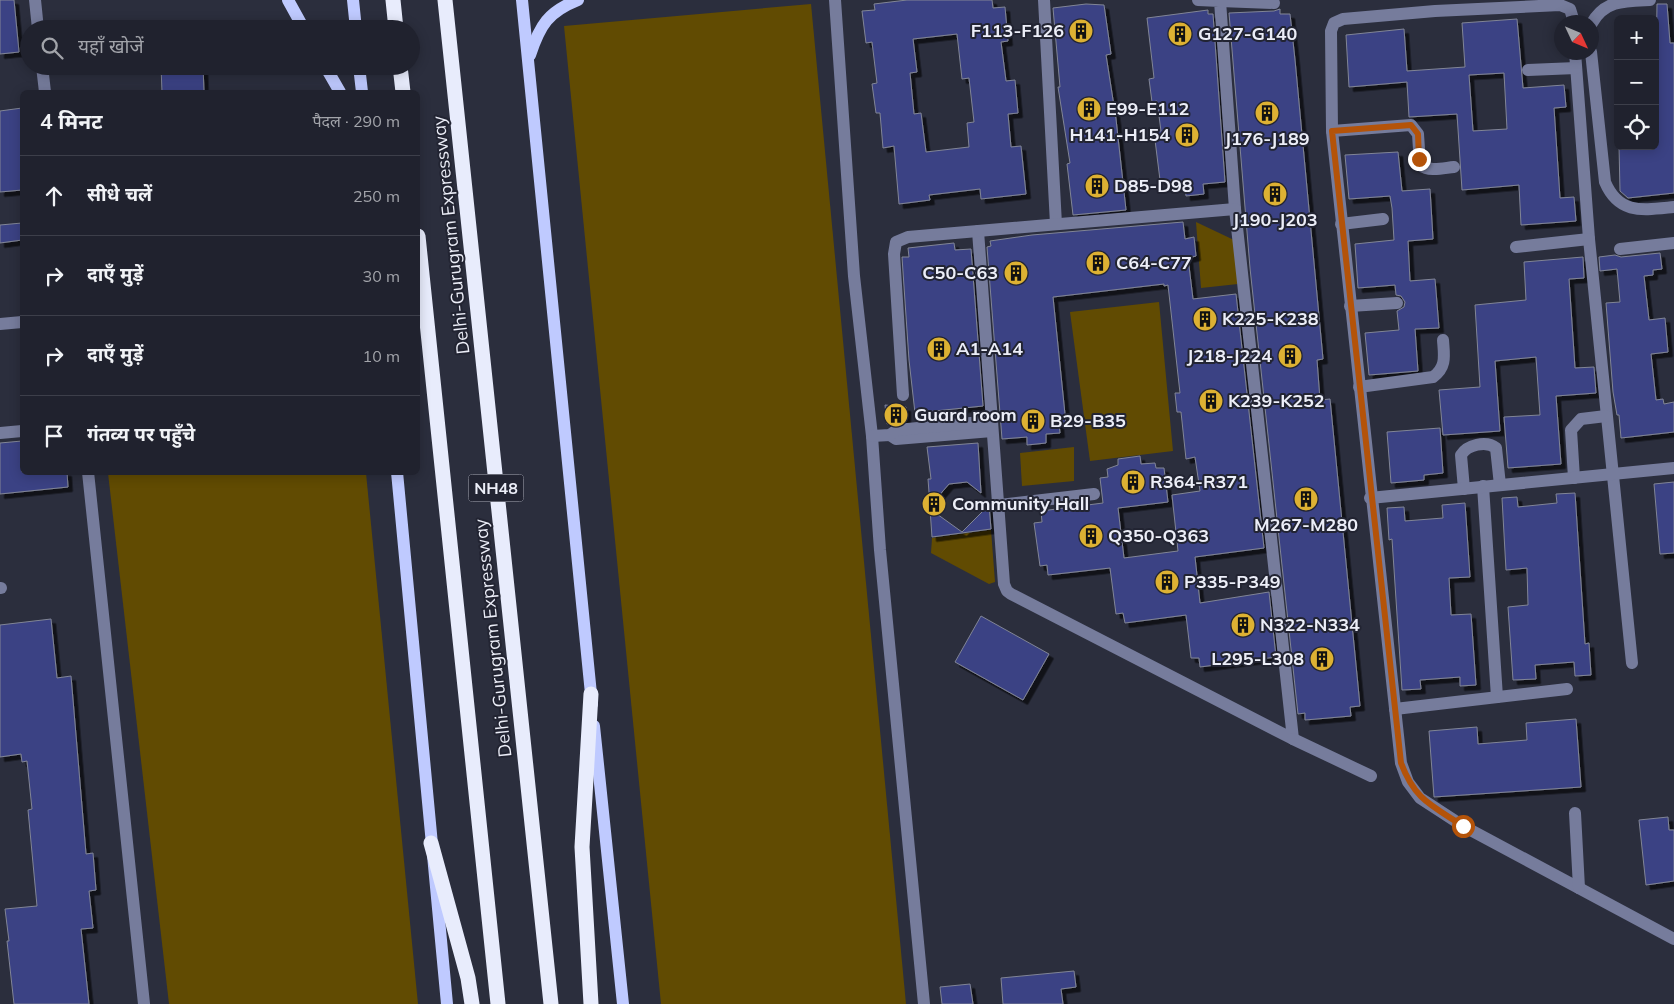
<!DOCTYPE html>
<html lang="hi">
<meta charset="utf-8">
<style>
:root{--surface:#20222e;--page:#282a36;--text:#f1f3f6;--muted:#a2a4aa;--line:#3d3f4a}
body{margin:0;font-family:Mulish,"Noto Sans Devanagari",sans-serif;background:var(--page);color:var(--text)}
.controls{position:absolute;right:15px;top:15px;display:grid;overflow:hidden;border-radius:8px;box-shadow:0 2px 12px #0003}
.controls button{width:45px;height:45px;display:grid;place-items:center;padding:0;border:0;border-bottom:1px solid var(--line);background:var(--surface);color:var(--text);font:25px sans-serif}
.compass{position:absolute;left:1554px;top:15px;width:45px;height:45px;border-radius:50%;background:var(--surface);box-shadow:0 2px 12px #0003;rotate:134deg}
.stop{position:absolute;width:15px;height:15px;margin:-11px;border:4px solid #b45309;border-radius:50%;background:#fff}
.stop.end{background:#b45309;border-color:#fff;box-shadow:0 1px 5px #0008}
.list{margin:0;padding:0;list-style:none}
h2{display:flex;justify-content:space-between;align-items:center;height:65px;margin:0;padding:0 20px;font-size:21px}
h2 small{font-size:16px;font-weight:400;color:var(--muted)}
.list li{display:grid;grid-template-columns:32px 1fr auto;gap:15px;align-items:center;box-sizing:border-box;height:80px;padding:0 20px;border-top:1px solid var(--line)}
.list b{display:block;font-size:19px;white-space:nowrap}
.list em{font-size:16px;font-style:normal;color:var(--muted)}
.icon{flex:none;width:28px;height:28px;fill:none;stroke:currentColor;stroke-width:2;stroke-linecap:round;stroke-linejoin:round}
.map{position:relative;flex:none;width:1674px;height:1004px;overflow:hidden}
.search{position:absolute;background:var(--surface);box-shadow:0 2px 12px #0003;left:20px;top:20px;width:400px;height:55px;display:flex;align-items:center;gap:12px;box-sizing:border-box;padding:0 18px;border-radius:28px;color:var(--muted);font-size:19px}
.panel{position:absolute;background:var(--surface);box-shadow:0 2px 12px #0003;left:20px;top:90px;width:400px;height:385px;border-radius:8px}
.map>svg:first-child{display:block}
.green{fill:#614b02}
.building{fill:#3b4284;stroke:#818596;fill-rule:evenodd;filter:url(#shadow)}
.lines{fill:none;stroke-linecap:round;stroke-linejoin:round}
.minor{stroke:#767c9c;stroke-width:12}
.major{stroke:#bfcaff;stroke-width:12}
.highway{stroke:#e8ecfc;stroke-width:15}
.route{stroke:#b45309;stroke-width:6}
.labels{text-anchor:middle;stroke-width:4;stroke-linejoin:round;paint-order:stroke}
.shield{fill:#222432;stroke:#afb1bd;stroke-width:1}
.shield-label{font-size:16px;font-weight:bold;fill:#eceef8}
.poi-label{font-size:18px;font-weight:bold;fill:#eceef8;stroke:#222432;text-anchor:start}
.street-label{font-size:18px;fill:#eceef8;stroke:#222432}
</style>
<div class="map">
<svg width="1674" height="1004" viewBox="0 0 1674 1004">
<defs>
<filter id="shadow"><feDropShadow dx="4.5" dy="4.5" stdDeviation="0" flood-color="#0009"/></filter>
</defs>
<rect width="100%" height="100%" fill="#2b2e3d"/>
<g class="green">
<path d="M811,4l95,1000h-245l-97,-978z"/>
<path d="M1196,222l38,18 4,44 -37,4z"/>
<path d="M1159,302l14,149 -83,10 -20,-149z"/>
<path d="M1074,447v34l-52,5 -2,-33z"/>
<path d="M108,473h258l52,531h-249z"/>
<path d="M991,530l4,52 -6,2 -58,-31 1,-15z"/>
</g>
<g class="building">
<path d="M0,0h14l5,52 -19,2z"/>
<path d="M907,0h85l1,8 12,-1 3,34 -7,1 5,39 9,-1 3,33 -10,1 3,33 10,-1 5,48 -45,5 -1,-10 -51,6 1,5 -31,4 -5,-58 -11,2 -3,-35h-4l-4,-29 5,-1 -5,-41 -6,1 -4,-32 13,-1 -1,-6zM957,34l5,45 7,-1 5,44 -7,1 2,24 -43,5 -5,-39 -7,1 -4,-41 7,-1 -4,-33z"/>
<path d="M1086,4l18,1 7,49 -5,1 10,64 10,91 -53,5 -6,-51 3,-1 -12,-76h2l-7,-79z"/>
<path d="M1657,4h10l3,39h4v150l-46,5 -8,-7 -1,-45h38l-2,-20z"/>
<path d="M1280,9v5h10l5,46 28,299 -6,1 3,40 10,-1 30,307 -10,1 1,9 -46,4v-7l-7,1 -48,-446 -21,-255 45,-2z"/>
<path d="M1208,10v4h5l12,168 -22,2 1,10 -18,2 -1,-10 -18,2 -1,-9 -6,1 -6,-48 7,-1 -4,-30 -5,1 -3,-23 5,-1 -7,-60z"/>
<path d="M1517,19l6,69 41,-3 2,22 -12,1 6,90 14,-1 2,24 -55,4 -2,-40 -57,5 -5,-76 -48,3 -2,-35 -58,5 -3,-52 58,-6 3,42 58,-4 -3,-44zM1504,73l3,56 -34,2 -4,-56z"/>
<path d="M161,66h42l1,26h-42z"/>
<path d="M22,108v82l-22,2v-81z"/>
<path d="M1398,152l4,39 28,-2 3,50 -25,2 2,40 25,-2 4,49 -24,1 3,42 -49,4 -4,-42 34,-3 -2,-19 7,-4 1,-5 -4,-6 -5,-1 -1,-10 -37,3 -3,-44 39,-4 -2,-32 -2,-12 -41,3 -4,-44z"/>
<path d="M1183,222l2,17 9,-2 2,19 -8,2 5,41 43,-5 28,254 -69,9 5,46 69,-11 7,65 -76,10 -1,-9h-8l-5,-43 -61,8 -2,-10 -7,1 -6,-46 -62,7 -1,-10 -7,1 -6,-43 8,-1 -1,-11 62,-8 -3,-25 8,-1 -1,-8 11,-4v-6l22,-3 1,8 14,-1 1,5h8l4,34 -50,6 6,50 54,-7 -6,-56 28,-4 -5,-34 -9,2 -5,-47h-4l-2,-19h5l-12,-108 -4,1v-2l-111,13 13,127h-7l1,9 -14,1v9l-19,2v-8l-25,2 -15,-192 4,-1 -1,-5 42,-6z"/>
<path d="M22,223v17l-22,3v-18z"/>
<path d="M954,243l1,7 16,-1 12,157 -68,7 -6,-53 -7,-103h7l-1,-9z"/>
<path d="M1660,253l2,16 -9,1v5l-9,1 5,44 16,-2 3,34 -17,2 5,46 7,-1 1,5 10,-2v30l-53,6 -2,-23h-2l-4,-23 -7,-89 14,-1 -3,-33 -17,2 -1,-14 16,-2 6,2z"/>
<path d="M1583,257l1,21 -15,1 6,89 19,-1 2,26 -40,3 5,68 -53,4 -4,-51 36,-2 -4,-58 -41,4 5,70 -57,4 -4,-45 41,-3 -5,-82 51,-5 -2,-38z"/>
<path d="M885,405l21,2v14l-19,3z"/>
<path d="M1440,428l3,45 -19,2v5l-33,3 -4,-51z"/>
<path d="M22,441v31h45l1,15 -68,7v-51z"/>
<path d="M978,443l3,50 -14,-11 -18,2 -19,22 -2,-27h3l-4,-32z"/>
<path d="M1674,482v71l-14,1 -6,-70z"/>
<path d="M1575,493l10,151 4,-1 2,32 -16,1 -1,-14 -39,3 1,14 -23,1 -5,-73 20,-2 -1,-37 -21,2 -4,-72 15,-1 1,10 39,-4 -1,-9z"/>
<path d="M1465,503l5,74 -21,1 2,37 20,-1 5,71 -16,1v-9l-40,3 1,9 -19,1 -10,-151 -3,1 -2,-32 17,-1 1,14 38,-3 -1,-13z"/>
<path d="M989,505l2,24 -59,8 -2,-28 32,23z"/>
<path d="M981,616l68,38 -26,46 -68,-38z"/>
<path d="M51,619l6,59 14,-2 15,178 7,-1 3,37 -7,1 4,37 -12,1 8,75h-75l-7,-63h2l-4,-32 32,-3 -9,-96 4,-1 -5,-48 -5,1 -1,-8 -21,3v-132z"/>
<path d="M1576,719l5,68 -147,10 -5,-66 48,-4 1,17 49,-4 -1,-17z"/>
<path d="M1668,817l1,13h5v51l-28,4 -7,-65z"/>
<path d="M1074,971l2,16 -15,2 2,15h-60l-2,-26z"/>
<path d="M970,984l3,20h-31l-2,-17z"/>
</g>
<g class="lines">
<g class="minor">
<path d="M35,0l3,29"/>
<path d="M835,0l19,276 18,160 8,114 44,454"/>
<path d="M1044,0l12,224"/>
<path d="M1198,0l22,1 15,208"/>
<path d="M1220,1l54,2"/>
<path d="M1574,22l-4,-13 -10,-4 -125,6 -92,8 -9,4 -3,8 1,100 69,632 7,19 12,16 43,28 211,113"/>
<path d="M1592,23c13,-23 33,-22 58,-23"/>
<path d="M1575,52l14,187 43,424"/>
<path d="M1591,52l14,130c14,33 38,28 69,25"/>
<path d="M42,66l3,26"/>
<path d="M1528,70l48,-2"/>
<path d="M1332,131l79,-6 7,9 2,31c10,7 23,3 34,2"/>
<path d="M1235,209l58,530 -282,-145 -4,-3 -3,-7 -26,-353z"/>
<path d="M1341,224l42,-5"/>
<path d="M1516,247l73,-8"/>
<path d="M1620,249l54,-6"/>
<path d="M1350,306l47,-3"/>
<path d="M0,324l22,-2"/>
<path d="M1359,387l74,-10c14,-10 11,-22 10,-37"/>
<path d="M903,395l-9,-141 2,-12 12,-5 70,-6"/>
<path d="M0,433l22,-2"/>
<path d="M890,435l6,4 96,-8"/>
<path d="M872,436l18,-1 7,-5 95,-9"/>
<path d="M88,472l56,532"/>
<path d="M1574,478l-3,-48 10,-11 25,-3"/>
<path d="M1483,486l14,211"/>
<path d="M1464,489l-3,-34c6,-10 25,-15 35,-7l4,37"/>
<path d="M1370,498l304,-30"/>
<path d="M1000,505l94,-11"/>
<path d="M0,588h1"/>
<path d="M1395,709l172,-20"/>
<path d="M1293,739l78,37"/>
<path d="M1575,813l4,75"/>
</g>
<g class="major">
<path d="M288,0l16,29"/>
<path d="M353,0l3,29"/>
<path d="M522,0l70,704"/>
<path d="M530,55c10,-30 18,-43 48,-55"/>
<path d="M325,66l15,26"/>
<path d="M359,66l3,26"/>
<path d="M397,472l50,532"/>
<path d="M594,726l29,278"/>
</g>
<g class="highway">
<path d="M393,0l3,29"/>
<path d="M445,0l106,1004"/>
<path d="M400,66l3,26"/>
<path d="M418,236l80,768"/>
<path d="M591,694l-9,153 9,157"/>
<path d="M431,843l37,135 4,26"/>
</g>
</g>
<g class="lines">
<path class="route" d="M1419,159l-1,-25 -7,-9 -79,6 69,632c14,37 30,42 62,63"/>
</g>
<defs>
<symbol id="building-disc" viewBox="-11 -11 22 22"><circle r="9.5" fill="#ddb133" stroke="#222432"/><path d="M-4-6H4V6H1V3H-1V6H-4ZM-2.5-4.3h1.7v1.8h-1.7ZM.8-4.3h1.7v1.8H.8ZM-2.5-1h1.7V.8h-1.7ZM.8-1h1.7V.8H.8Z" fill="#111"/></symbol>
</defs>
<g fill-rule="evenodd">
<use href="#building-disc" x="1067" y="17" width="28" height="28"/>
<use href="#building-disc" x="1166" y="20" width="28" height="28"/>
<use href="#building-disc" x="1075" y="95" width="28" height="28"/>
<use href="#building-disc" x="1253" y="99" width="28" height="28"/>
<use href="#building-disc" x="1173" y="121" width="28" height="28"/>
<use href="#building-disc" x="1083" y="172" width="28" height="28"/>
<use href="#building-disc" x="1261" y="180" width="28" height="28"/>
<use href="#building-disc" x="1084" y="249" width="28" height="28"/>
<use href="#building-disc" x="1002" y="259" width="28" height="28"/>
<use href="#building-disc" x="1191" y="305" width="28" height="28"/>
<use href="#building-disc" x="925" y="335" width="28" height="28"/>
<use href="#building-disc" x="1276" y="342" width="28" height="28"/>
<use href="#building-disc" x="1197" y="387" width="28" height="28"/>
<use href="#building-disc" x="882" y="401" width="28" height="28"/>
<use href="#building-disc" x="1019" y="407" width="28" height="28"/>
<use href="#building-disc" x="1119" y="468" width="28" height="28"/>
<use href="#building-disc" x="1292" y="485" width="28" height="28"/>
<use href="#building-disc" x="920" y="490" width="28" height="28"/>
<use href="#building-disc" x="1077" y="522" width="28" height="28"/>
<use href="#building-disc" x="1153" y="568" width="28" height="28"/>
<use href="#building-disc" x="1229" y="611" width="28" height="28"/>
<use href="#building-disc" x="1308" y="645" width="28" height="28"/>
</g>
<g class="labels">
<rect class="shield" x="468.5" y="474.5" width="55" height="27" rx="4"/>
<g class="shield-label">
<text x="496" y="494">NH48</text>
</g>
<g class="poi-label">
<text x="1064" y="37" text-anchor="end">F113-F126</text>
<text x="1198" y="40">G127-G140</text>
<text x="1106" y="115">E99-E112</text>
<text x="1170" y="141" text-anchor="end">H141-H154</text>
<text x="1267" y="145" text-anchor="middle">J176-J189</text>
<text x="1114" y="192">D85-D98</text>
<text x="1275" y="226" text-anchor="middle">J190-J203</text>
<text x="1116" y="269">C64-C77</text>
<text x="998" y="279" text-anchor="end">C50-C63</text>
<text x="1222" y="325">K225-K238</text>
<text x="956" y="355">A1-A14</text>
<text x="1272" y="362" text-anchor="end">J218-J224</text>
<text x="1228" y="407">K239-K252</text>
<text x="914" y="421">Guard room</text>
<text x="1050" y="427">B29-B35</text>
<text x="1150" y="488">R364-R371</text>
<text x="952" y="510">Community Hall</text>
<text x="1306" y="531" text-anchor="middle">M267-M280</text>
<text x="1108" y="542">Q350-Q363</text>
<text x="1184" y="588">P335-P349</text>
<text x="1260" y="631">N322-N334</text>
<text x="1304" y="665" text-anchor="end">L295-L308</text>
</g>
<g class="street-label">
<text transform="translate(451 235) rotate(-96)" y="6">Delhi-Gurugram Expressway</text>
<text transform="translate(493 638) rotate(-96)" y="6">Delhi-Gurugram Expressway</text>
</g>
</g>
</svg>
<div class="controls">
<button>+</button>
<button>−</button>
<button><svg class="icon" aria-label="locate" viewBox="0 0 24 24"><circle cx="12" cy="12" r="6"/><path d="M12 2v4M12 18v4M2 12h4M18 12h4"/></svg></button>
</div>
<svg class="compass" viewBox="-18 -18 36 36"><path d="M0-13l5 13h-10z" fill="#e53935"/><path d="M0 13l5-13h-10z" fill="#a2a4aa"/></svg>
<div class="stop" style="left:1463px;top:826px"></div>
<div class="stop end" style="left:1419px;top:159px"></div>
<div class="search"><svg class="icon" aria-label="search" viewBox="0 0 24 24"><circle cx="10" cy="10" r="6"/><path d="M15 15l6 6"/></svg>यहाँ खोजें</div>
<section class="panel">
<h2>4 मिनट<small>पैदल · 290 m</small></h2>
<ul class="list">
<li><svg class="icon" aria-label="ahead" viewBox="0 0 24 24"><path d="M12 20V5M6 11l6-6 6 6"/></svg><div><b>सीधे चलें</b></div><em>250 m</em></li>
<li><svg class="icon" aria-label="right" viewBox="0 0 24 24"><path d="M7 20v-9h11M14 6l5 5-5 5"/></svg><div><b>दाएँ मुड़ें</b></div><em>30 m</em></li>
<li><svg class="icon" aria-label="right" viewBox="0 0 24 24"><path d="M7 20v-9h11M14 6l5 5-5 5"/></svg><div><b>दाएँ मुड़ें</b></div><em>10 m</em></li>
<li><svg class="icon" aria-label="arrive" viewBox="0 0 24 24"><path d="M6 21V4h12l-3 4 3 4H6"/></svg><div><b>गंतव्य पर पहुँचे</b></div></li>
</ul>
</section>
</div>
